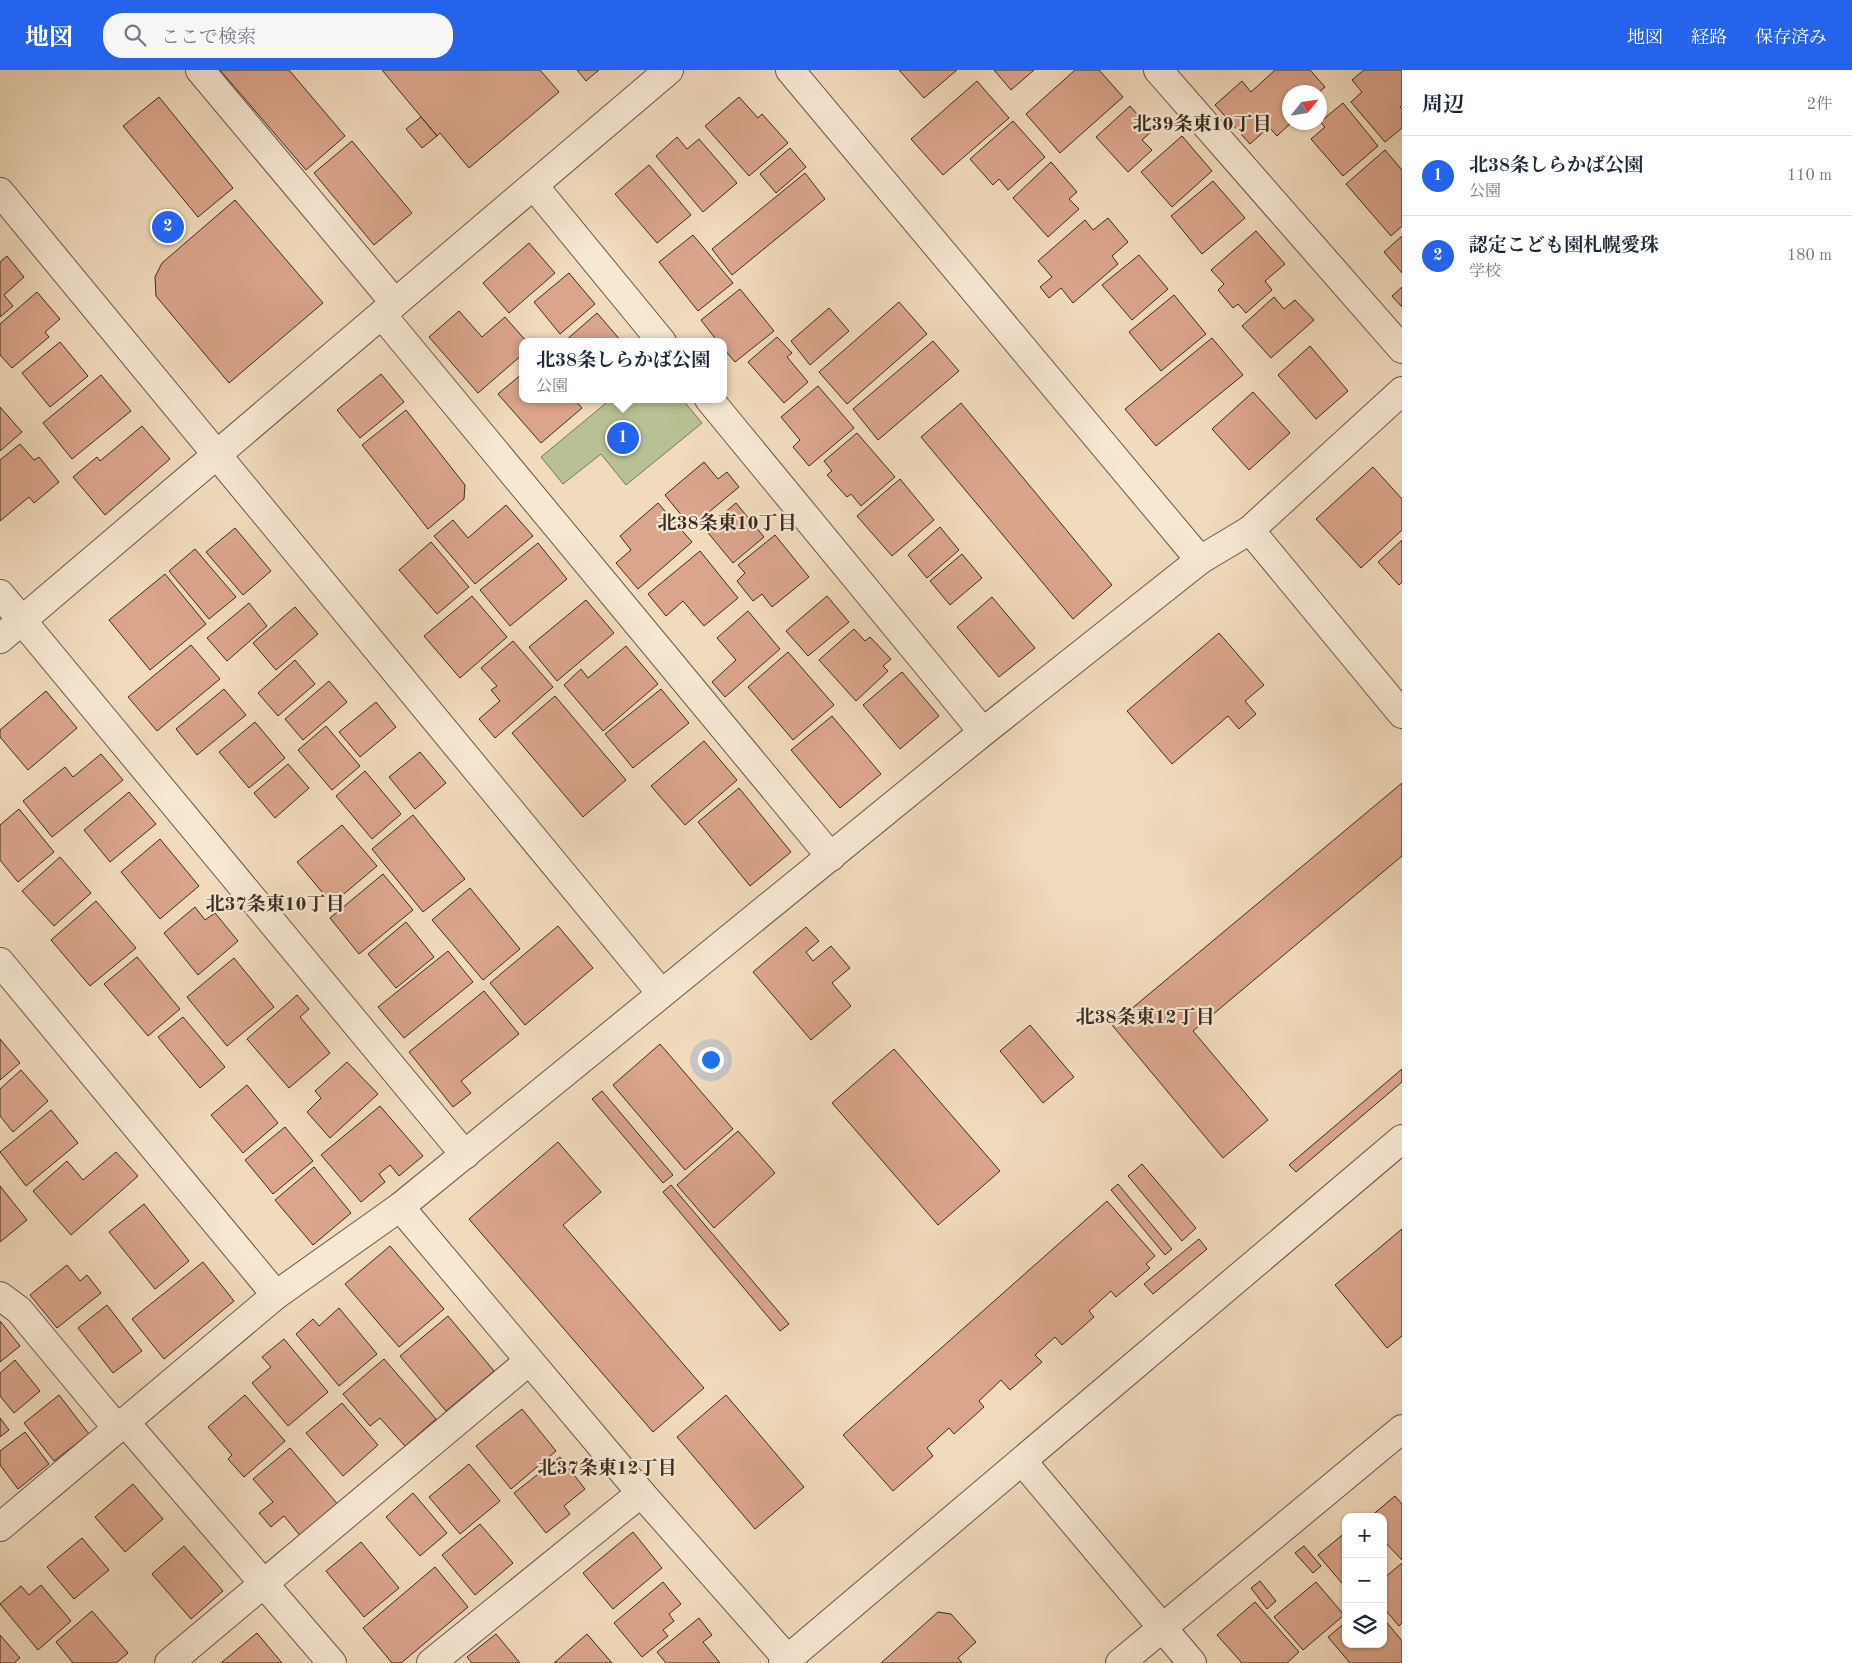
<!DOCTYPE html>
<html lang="ja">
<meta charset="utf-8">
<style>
:root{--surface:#fff;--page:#f6f6f7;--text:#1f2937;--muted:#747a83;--line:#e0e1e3;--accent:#2563eb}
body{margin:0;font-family:"Old Standard TT","Noto Serif JP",serif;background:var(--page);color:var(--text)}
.controls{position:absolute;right:15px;bottom:15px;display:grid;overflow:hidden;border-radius:10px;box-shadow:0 1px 4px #0004}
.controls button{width:45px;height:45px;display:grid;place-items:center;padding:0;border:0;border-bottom:1px solid var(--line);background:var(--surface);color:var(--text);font:25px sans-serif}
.compass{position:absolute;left:1282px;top:15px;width:45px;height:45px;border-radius:50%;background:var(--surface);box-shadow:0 1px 4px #0004;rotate:60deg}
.you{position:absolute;left:710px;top:989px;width:18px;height:18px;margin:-12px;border:4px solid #fff;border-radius:50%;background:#1a73e8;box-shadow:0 0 0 8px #1a73e833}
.badge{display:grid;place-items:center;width:32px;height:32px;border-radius:50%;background:var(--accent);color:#fff;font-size:16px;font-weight:700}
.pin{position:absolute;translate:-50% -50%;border:2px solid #fff;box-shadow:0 1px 5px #0006}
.popup{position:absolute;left:519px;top:268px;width:208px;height:65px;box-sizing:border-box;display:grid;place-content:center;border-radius:10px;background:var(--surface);filter:drop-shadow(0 1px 4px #0005);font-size:16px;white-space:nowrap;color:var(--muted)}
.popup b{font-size:19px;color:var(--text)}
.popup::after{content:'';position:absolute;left:50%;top:100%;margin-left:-10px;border:10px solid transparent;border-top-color:var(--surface)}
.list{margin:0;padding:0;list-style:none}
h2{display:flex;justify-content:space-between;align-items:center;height:65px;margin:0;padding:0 20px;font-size:21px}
h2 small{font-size:16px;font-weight:400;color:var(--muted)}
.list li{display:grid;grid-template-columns:32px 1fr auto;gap:15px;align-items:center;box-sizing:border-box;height:80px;padding:0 20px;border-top:1px solid var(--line)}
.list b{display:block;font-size:19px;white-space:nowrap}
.list p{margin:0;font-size:16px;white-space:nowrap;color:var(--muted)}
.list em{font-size:16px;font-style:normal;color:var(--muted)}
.icon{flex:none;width:28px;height:28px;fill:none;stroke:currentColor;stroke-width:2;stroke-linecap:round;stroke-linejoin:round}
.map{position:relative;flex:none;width:1402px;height:1593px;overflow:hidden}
header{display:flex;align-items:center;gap:30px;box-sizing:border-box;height:70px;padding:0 25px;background:var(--accent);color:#fff}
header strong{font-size:24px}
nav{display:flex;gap:28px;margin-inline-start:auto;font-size:18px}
.search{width:350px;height:45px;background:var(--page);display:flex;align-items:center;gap:12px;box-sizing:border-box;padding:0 18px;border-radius:20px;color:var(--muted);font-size:19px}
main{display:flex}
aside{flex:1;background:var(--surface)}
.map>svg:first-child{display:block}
.green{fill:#b8c193;stroke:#78765b}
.building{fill:#dba58b;stroke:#392b23}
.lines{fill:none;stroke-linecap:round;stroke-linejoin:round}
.minor-casing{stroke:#67574a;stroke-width:30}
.minor{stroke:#f7e8d4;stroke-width:28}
.labels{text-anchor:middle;stroke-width:4.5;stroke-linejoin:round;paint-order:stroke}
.neighbourhood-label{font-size:19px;font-weight:bold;fill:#392b23;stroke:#f7e8d4}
</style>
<header>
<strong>地図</strong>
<div class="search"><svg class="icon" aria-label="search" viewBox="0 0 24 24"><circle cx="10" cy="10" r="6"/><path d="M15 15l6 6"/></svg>ここで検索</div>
<nav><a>地図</a><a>経路</a><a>保存済み</a></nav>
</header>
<main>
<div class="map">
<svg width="1402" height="1593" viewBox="0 0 1402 1593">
<rect width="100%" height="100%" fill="#f2dbbd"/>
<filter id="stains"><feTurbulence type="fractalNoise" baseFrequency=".004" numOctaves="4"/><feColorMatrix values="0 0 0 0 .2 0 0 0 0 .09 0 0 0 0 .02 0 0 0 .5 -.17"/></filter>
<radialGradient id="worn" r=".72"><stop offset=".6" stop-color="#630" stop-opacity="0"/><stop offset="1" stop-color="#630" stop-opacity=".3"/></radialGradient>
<path class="green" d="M611,329h71l20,24 -76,62 -25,-31 -38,30 -22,-27z"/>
<g class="building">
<path d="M220,0h69l56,66 -39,34z"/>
<path d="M382,0h158l19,22 -90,76 -29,-35 -3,3z"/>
<path d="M577,0h22l-13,11z"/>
<path d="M899,0h58l-33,28z"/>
<path d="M994,0h40l-23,20z"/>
<path d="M1075,0h24l24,27 -63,56 -34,-39z"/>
<path d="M1275,0h35l15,17 -6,5h-29v30h2l-15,14 -8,-9 -19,17 -35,-39 27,-24 9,11z"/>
<path d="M1364,0h38v35l-2,2 2,2v19l-17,14 -34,-40 11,-10 -10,-12z"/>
<path d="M977,11l32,37 -66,57 -32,-36z"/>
<path d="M159,27l74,91 -35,29 -75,-91z"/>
<path d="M739,27l19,21 4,-4 26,29 -39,33 -44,-50z"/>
<path d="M1343,33l35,43 -35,30 -32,-37 14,-12 -5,-5z"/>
<path d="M1130,36l22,25 -10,9 10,10 -24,22 -32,-35z"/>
<path d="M421,47l16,19 -15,12 -16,-19z"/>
<path d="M1013,51l32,36 -37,33 -9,-11 -6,6 -23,-26z"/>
<path d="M1182,66l30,35 -40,36 -31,-35z"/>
<path d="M677,67l10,12 12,-10 38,44 -34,29 -47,-56z"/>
<path d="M352,71l60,72 -38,32 -60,-72z"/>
<path d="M790,78l16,19 -30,26 -16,-19z"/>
<path d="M1385,80l17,20v56l-11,10 -45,-52z"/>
<path d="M1051,92l26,30 -8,7 10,10 -31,28 -35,-39z"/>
<path d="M649,95l42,50 -34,28 -42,-49z"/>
<path d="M805,103l20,26 -93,76 -20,-26z"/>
<path d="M1213,111l32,37 -43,36 -31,-38z"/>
<path d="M235,130l88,103 -94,80 -73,-87 -1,-19 7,-14z"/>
<path d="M1108,148l20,24 -16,14 6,8 -45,39 -12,-15 -12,10 -9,-11 12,-10 -14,-16 47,-41 8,10z"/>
<path d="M1256,161l29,33 -20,17 7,9 -26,23 -8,-9 -5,4 -15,-18 6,-6 -13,-14z"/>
<path d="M693,165l40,48 -35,28 -39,-49z"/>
<path d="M1402,166v37l-18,-21z"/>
<path d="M529,173l26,30 -46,40 -26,-30z"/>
<path d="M1139,185l29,34 -36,31 -30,-35z"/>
<path d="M7,186l17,21 -20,18 9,11 -13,11v-55z"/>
<path d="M569,203l26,31 -35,30 -26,-32z"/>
<path d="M1402,217v20l-10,-11z"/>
<path d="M740,219l34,42 -39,31 -12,-14v-6h-5l-17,-22z"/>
<path d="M37,222l23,27 -15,13 4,5 -37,31 -12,-13v-31z"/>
<path d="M1174,225l32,39 -45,37 -32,-39z"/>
<path d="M1274,227l10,12 11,-9 19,20 -43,38 -29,-32z"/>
<path d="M899,232l28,32 -80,70 -28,-32z"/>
<path d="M829,238l20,23 -39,34 -19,-24z"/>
<path d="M459,241l23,26 23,-20 22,25h-4v12l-45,39 -49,-56z"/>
<path d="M597,243l25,29h-58z"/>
<path d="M777,267l15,16 -5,4 21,25 -24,21 -36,-41z"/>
<path d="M1212,268l31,37 -87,71 -31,-37z"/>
<path d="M933,271l26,30 -81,69 -25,-31z"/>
<path d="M60,272l28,34 -38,31 -28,-34z"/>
<path d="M1310,276l38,45 -32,28 -38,-44z"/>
<path d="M523,303v26h51l8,9 -41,35 -43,-49z"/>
<path d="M381,304l23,28 -44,36 -23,-28z"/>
<path d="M101,305l30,36 -59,48 -29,-36z"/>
<path d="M818,316l36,42 -45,38 -16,-19 7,-7 -19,-23z"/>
<path d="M1253,322l37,41 -41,37 -37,-41z"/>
<path d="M961,333l151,182 -39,34 -152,-182z"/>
<path d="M0,337l22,25 -22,19z"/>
<path d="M406,340l59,75 -1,14 -36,30 -66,-84z"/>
<path d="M142,356l28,33 -65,56 -32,-38 24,-20 3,4z"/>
<path d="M857,363l38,44 -34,29 -10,-12 -4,3 -20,-22 5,-4 -8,-10z"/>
<path d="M20,374l14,16 5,-3 20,25 -25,21 -5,-6 -29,24v-61z"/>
<path d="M704,392l14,17 9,-7 12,15 -48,40 -26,-32z"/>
<path d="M1373,397l29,32v31l-41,38 -45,-49z"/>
<path d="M900,409l34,41 -42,36 -35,-40z"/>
<path d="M658,433l34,39 -54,47 -22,-26 15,-13 -11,-14z"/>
<path d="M736,433l28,34 -31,26 -28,-34z"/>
<path d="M506,435l27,31 -58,48 -41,-48 19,-16 15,18z"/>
<path d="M940,457l19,23 -32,28 -19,-23z"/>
<path d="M235,458l36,43 -28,24 -37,-43z"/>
<path d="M775,465l34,42 -37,30 -10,-13 -9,7 -16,-20 8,-8 -7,-8z"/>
<path d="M1402,470v42l-3,3 -21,-23z"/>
<path d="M431,472l38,45 -32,27 -38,-44z"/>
<path d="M538,473l29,36 -57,47 -30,-36z"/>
<path d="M195,479l41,48 -27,22 -40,-48z"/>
<path d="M700,481l38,47 -34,28 -21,-25 -17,15 -18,-22z"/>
<path d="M962,484l20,24 -32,27 -20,-24z"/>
<path d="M165,504l41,50 -56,46 -41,-50z"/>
<path d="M472,526l35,41 -47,41 -36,-42z"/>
<path d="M827,526l22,26 -41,34 -22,-25z"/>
<path d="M992,527l43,51 -36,29 -42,-50z"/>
<path d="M586,530l28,33 -57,48 -28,-34z"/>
<path d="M249,533l18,23 -40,35 -20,-23z"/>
<path d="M295,537l23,27 -42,36 -23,-27z"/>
<path d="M748,541l32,38 -55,48 -13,-15 24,-22 -19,-22z"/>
<path d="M854,559l11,12 5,-4 21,22 -8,7 5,5 -32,30 -37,-41z"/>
<path d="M1219,563l45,52 -19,16 11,13 -17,15 -11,-13 -56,48 -45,-53z"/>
<path d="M513,571l40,46 -58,51 -16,-19 21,-18 -9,-11 6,-4 -16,-18z"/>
<path d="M191,575l29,34 -63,52 -29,-34z"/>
<path d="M626,576l32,38 -55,47 -39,-46 17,-16 7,9z"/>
<path d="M788,582l46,53 -41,35 -45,-53z"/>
<path d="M295,590l20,24 -37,32 -20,-23z"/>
<path d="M902,602l37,44 -39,33 -37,-44z"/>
<path d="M329,611l18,21 -44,38 -18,-21z"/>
<path d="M224,619l22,26 -49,40 -21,-26z"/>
<path d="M661,619l28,34 -56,45 -28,-34z"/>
<path d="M46,621l31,37 -49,42 -28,-33v-7z"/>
<path d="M555,626l71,84 -43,37 -71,-84z"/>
<path d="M376,632l20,25 -36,30 -21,-25z"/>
<path d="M832,646l49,58 -41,34 -49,-58z"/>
<path d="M255,652l30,36 -36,30 -30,-36z"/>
<path d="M326,656l34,40 -28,24 -34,-40z"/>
<path d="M704,671l33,39 -52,45 -34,-39z"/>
<path d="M420,682l26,31 -31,26 -26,-32z"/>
<path d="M101,684l22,26 -71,57 -29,-36 42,-34 8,10z"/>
<path d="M288,694l21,24 -34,30 -21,-25z"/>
<path d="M365,701l36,43 -29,25 -36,-43z"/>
<path d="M1402,713v73l-209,175 75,89 -45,38 -111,-133z"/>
<path d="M739,718l52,64 -41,34 -52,-64z"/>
<path d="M129,722l27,32 -46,38 -26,-32z"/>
<path d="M19,739l35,43 -36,30 -18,-22v-35z"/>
<path d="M413,745l52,64 -42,33 -51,-63z"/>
<path d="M342,755l35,41 -45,38 -35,-42z"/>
<path d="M160,769l39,47 -39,33 -39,-47z"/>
<path d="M60,787l31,36 -37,33 -32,-35z"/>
<path d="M383,804l30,36 -54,44 -29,-36z"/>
<path d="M470,818l50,61 -37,31 -51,-60z"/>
<path d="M96,831l40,47 -46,38 -39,-46z"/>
<path d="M195,837l10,13 10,-7 23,28 -40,34 -34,-42z"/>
<path d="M406,852l28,35 -38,31 -28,-34z"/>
<path d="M558,856l35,42 -68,57 -35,-42z"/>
<path d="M806,857l13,14 -13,11 7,9 18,-15 19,22 -18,15 19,23 -40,34 -58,-68z"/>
<path d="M448,881l25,31 -69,56 -26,-31z"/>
<path d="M137,887l43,52 -32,27 -44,-52z"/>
<path d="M234,888l40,49 -47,39 -40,-49z"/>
<path d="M484,921l35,43 -58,47 10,12 -18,14 -44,-55z"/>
<path d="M297,925l12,14 -9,8 30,36 -41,35 -42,-49z"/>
<path d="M183,947l42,50 -25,21 -42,-51z"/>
<path d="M1030,955l44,52 -31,26 -43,-52z"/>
<path d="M0,969l20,24 -20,17z"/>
<path d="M660,974l73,85 -48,41 -72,-85z"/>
<path d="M894,979l106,122 -62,54 -106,-122z"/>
<path d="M347,992l31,32 -48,44 -23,-26 14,-14 -6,-7z"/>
<path d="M1402,999v13l-106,90 -7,-7z"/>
<path d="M21,1000l27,31 -35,31 -13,-16v-27z"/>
<path d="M247,1015l31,38 -35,30 -32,-38z"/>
<path d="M602,1021l71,84 -10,8 -71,-84z"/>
<path d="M380,1036l43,50 -24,20 -9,-11 -11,9 6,8 -24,20 -40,-47z"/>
<path d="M51,1040l27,33 -52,43 -26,-34z"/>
<path d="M285,1057l28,34 -40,33 -28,-34z"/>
<path d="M738,1061l37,42 -61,55 -37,-43z"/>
<path d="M558,1072l43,50 -38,33 141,163 -51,44 -184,-213z"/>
<path d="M116,1082l22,24 -67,59 -38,-44 34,-30 16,19z"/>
<path d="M1142,1094l54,64 -14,13 -54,-65z"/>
<path d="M314,1097l37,46 -38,32 -38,-45z"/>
<path d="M1118,1114l54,65 -7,6 -54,-65z"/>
<path d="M671,1115l118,139 -9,7 -117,-139z"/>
<path d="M0,1116l27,34 -27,22z"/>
<path d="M1107,1131l48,55 -9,8 4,4 -34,29 -5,-6 -22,20 5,6 -32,28 -7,-8 -20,18 7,7 -32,28 -9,-10 -22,21 5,6 -30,27 -5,-6 -22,20 6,8 -40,35 -50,-56z"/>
<path d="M144,1134l45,57 -34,28 -46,-57z"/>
<path d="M1402,1159v107l-15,12 -52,-63z"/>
<path d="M1199,1169l8,10 -54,45 -9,-10z"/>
<path d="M390,1176l54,63 -45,38 -54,-63z"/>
<path d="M203,1192l31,39 -70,58 -32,-40z"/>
<path d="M67,1195l13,16 7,-6 14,18 -44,35 -27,-33z"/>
<path d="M107,1235l35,46 -29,22 -35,-45z"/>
<path d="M339,1238l38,46 -38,32 -43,-52 17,-15 6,7z"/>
<path d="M448,1246l46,55 -48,40 -46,-55z"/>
<path d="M0,1251l20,25 -20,16z"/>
<path d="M284,1269l44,53 -40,34 -36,-43 19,-16 -9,-10z"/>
<path d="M384,1289l52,60 -31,27 -25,-28 -10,8 -27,-32z"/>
<path d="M15,1290l25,31 -26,22 -14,-17v-23z"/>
<path d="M59,1325l30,39 -35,27 -30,-38z"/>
<path d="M245,1325l40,46 -41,36 -16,-18 4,-4 -24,-28z"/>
<path d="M726,1325l78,92 -49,42 -78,-92z"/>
<path d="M342,1333l36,42 -35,31 -37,-43z"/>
<path d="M522,1339l34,42 -45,38 -35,-43z"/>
<path d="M0,1348l9,12 -9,7z"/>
<path d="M25,1362l24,32 -31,25 -18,-24v-14z"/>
<path d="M290,1378l50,59 -38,31 -18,-22 -13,11 -12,-14 14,-11 -20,-23z"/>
<path d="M560,1387l25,32 -21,17 6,8 -24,19 -32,-40z"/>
<path d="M469,1394l31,37 -40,33 -31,-37z"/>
<path d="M133,1414l30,35 -38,33 -30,-35z"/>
<path d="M413,1423l34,40 -27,23 -34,-39z"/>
<path d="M1395,1426l7,8v56l-19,-20v-23h-13z"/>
<path d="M480,1454l33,39 -38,32 -33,-40z"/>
<path d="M633,1462l29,36 -49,41 -30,-36z"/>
<path d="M1346,1462v56l-28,-33z"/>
<path d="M82,1468l27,32 -35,29 -27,-32z"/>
<path d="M361,1472l38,46 -35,29 -38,-46z"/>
<path d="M184,1476l39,45 -32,28 -39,-45z"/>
<path d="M1304,1476l17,20 -8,7 -18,-20z"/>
<path d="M1402,1493v60l-3,3 -16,-19v-28z"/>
<path d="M435,1497l33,40 -67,56h-9l-29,-35z"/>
<path d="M1260,1511l16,20 -9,8 -16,-21z"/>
<path d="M663,1512l18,22 -12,10 5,7 -11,9 5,6 -26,21 -28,-34z"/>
<path d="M1316,1512l28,33 -41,35 -29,-33z"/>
<path d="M41,1515l30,36 -33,29 -38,-46 21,-18 8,9z"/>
<path d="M1255,1532l44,50 -12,11h-45l-25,-28z"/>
<path d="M92,1541l36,42 -12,10h-43l-17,-21z"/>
<path d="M938,1542l13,2 25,28 -18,16 4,5h-81z"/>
<path d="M699,1548l13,17 -9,7 17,21h-54l-9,-11z"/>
<path d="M1383,1548l19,23v22h-52l-22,-26 18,-15v22h37z"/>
<path d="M257,1563l25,30h-61z"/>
<path d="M496,1564l24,29h-48l-5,-6z"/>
<path d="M587,1564l25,29h-58z"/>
<path d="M0,1565l20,23 -6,5h-14z"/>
</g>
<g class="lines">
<defs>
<g id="minor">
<path d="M200,0l195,233"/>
<path d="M790,0l410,490"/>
<path d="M1158,0l244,279"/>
<path d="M534,116l128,156"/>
<path d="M0,122l661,801"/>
<path d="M382,245l449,542"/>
<path d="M709,329l274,333"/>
<path d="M1250,460l152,184"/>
<path d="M0,524l465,561"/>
<path d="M0,569l669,-569"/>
<path d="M0,892l276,333"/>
<path d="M400,1137l241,286 150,170"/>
<path d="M0,1226l19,14 98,118"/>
<path d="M125,1352l207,241"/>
<path d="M1023,1392l169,201"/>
<path d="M0,1457l276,-232 124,-88 583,-475 217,-172 50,-30 152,-139"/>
<path d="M169,1593l360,-302"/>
<path d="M431,1593l210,-170"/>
<path d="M783,1593l619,-524"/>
<path d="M1120,1593l282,-234"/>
</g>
</defs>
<use href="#minor" class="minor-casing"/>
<use href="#minor" class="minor"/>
</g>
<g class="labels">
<g class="neighbourhood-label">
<text x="1202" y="60">北39条東10丁目</text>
<text x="727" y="459">北38条東10丁目</text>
<text x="275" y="840">北37条東10丁目</text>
<text x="1145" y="953">北38条東12丁目</text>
<text x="607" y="1404">北37条東12丁目</text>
</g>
</g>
<rect width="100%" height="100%" filter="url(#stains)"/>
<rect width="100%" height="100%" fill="url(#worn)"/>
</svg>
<div class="controls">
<button>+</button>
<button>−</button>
<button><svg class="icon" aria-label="layers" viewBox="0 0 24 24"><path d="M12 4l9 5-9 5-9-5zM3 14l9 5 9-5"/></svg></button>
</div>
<svg class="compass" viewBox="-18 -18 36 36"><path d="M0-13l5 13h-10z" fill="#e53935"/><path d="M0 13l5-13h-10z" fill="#747a83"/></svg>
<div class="you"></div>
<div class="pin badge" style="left:623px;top:368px">1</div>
<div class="popup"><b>北38条しらかば公園</b>公園</div>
<div class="pin badge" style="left:168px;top:157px">2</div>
</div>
<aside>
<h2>周辺<small>2件</small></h2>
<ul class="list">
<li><span class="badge">1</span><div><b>北38条しらかば公園</b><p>公園</p></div><em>110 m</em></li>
<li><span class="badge">2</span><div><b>認定こども園札幌愛珠</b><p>学校</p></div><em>180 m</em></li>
</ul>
</aside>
</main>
